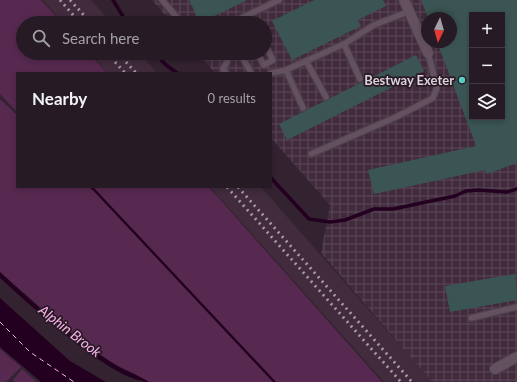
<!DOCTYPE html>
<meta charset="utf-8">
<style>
:root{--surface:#261a24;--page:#2e232c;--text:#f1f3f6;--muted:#a4a1a6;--line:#423841}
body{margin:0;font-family:Lato,sans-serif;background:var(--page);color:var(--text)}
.controls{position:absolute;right:12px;top:12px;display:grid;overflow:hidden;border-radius:0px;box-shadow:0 2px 6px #0003}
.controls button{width:36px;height:36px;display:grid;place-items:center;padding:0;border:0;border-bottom:1px solid var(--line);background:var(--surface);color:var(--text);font:20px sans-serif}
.compass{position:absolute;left:421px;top:12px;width:36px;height:36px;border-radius:50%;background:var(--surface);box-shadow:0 2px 6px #0003;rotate:185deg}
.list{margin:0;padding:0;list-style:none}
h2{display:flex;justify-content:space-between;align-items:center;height:52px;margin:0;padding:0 16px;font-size:17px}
h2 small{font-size:13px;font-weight:400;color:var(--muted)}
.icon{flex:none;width:22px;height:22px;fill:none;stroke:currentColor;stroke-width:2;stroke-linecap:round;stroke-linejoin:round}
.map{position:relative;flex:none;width:517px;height:382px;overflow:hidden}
.search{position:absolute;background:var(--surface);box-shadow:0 2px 6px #0003;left:16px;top:16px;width:256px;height:44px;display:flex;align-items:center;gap:10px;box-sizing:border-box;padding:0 14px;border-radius:22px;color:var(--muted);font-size:15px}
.panel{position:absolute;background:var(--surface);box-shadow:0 2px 6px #0003;left:16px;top:72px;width:256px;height:116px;border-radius:0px}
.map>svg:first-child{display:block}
.built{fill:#412b3d}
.industrial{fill:url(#industrial-grid);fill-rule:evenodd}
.green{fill:#572950}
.water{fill:#240020}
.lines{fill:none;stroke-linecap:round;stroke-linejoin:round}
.stream{stroke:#240020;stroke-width:3.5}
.ferry{stroke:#f8b3eb;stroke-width:1;stroke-dasharray:5 4;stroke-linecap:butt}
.building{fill:#3a5553;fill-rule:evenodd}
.service-casing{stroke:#4d3f4a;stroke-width:8}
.minor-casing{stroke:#4d3f4a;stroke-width:12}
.service{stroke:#63515f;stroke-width:5.5}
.minor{stroke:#63515f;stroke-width:10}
.rail{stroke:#a69aa3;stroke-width:3;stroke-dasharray:2 4;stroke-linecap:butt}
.poi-dot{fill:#55cec5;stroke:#291a26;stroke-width:1.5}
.labels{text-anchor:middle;stroke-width:3.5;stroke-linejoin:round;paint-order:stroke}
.poi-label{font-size:13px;font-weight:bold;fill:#dbd1d9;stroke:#291a26;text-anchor:end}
.water-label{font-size:14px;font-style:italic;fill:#f8b3eb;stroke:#291a26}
</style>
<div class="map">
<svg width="517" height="382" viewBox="0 0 517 382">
<defs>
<pattern id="industrial-grid" width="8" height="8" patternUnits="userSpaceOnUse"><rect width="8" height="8" fill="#412b3d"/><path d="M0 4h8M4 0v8" fill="none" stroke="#5c4958"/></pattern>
</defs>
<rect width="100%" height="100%" fill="#332330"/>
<g class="built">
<path d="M43,0h48l21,23h-49z"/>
<path d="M90,53h49l18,20h-49z"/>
<path d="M210,187h51l171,195h-48z"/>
</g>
<path class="industrial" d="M152,0h365v382h-85l-111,-129 9,-48 -59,-67v-65h-56l-17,-20h67v-30h-93zM472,15h30v102h-30zM427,18h24v24h-24z"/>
<g class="green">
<path d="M0,0h41l21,23h-39v30h66l18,20h-90v39l-17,-18z"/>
<path d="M0,99l17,16v72h73l183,195h-124l-37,-19 -18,-13 -47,-37 -47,-41z"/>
<path d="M93,187h116l173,195h-106z"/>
<path d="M0,349l21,18 -15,15h-6z"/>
<path d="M22,369l15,13h-23l-1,-2z"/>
</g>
<g class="water">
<path d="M90,187h3l183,195h-3z"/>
<path d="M0,272c34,32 72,65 111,90 12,8 26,12 38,20 -36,0 -120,-78 -149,-104z"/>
<path d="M0,298l70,63 36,21h-65l-41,-35z"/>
</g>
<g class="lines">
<g class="stream">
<path d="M113,0l14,23"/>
<path d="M155,53l11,12 11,8"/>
<path d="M271,178l38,41 21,3 15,-2 29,-11h19l62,-13 11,-5 12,-1 29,2 10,-3"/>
</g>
<path class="ferry" d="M0,322l30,30 44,30"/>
</g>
<g class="building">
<path d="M189,0h58l-47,23z"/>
<path d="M314,0h69l3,6 -28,14 3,6 -69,34 -20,-39z"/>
<path d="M421,0h96v163l-30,11 -2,-4 -111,24 -6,-24 108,-24 -39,-104h14v-24h-23zM472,15h30v102h-30z"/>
<path d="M416,55l8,16 -137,69 -8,-16z"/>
<path d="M515,274l2,26 -67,12 -5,-26z"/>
</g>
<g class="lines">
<defs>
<g id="service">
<path d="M162,0l20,23"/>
<path d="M231,23l48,-23"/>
<path d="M344,44l16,35"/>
<path d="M240,53l11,20"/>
<path d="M257,53l7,12 9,-5 -8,-15"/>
<path d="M306,61l20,36"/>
<path d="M286,70l17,38"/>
<path d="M226,73l-3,-4 4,-7"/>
<path d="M271,73l15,-3 58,-26 30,-19 36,-14"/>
<path d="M311,154l85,-37 37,-19 4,-11 -9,-34"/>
<path d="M471,318l46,-11"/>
</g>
<g id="minor">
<path d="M404,0l24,53"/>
<path d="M495,369l22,-12"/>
</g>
</defs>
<use href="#service" class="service-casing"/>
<use href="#minor" class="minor-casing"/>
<use href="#service" class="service"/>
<use href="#minor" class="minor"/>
<g class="rail">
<path d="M60,0l20,23"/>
<path d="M70,0l21,23"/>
<path d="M107,53l18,20"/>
<path d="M118,53l18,20"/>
<path d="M227,187l174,195"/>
<path d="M238,187l174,195"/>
</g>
</g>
<circle class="poi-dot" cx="462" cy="80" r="4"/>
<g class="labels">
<g class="poi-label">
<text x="454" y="85">Bestway Exeter</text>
</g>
<g class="water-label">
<text transform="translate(70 331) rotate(38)" y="5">Alphin Brook</text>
</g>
</g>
</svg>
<div class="controls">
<button>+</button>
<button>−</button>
<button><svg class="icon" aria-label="layers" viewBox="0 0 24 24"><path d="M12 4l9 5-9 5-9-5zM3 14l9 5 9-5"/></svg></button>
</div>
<svg class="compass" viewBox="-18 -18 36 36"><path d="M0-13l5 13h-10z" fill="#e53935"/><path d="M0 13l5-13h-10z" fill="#a4a1a6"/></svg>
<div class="search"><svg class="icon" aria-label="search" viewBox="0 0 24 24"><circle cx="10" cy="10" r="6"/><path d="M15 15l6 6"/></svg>Search here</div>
<section class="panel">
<h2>Nearby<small>0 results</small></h2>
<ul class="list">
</ul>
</section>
</div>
